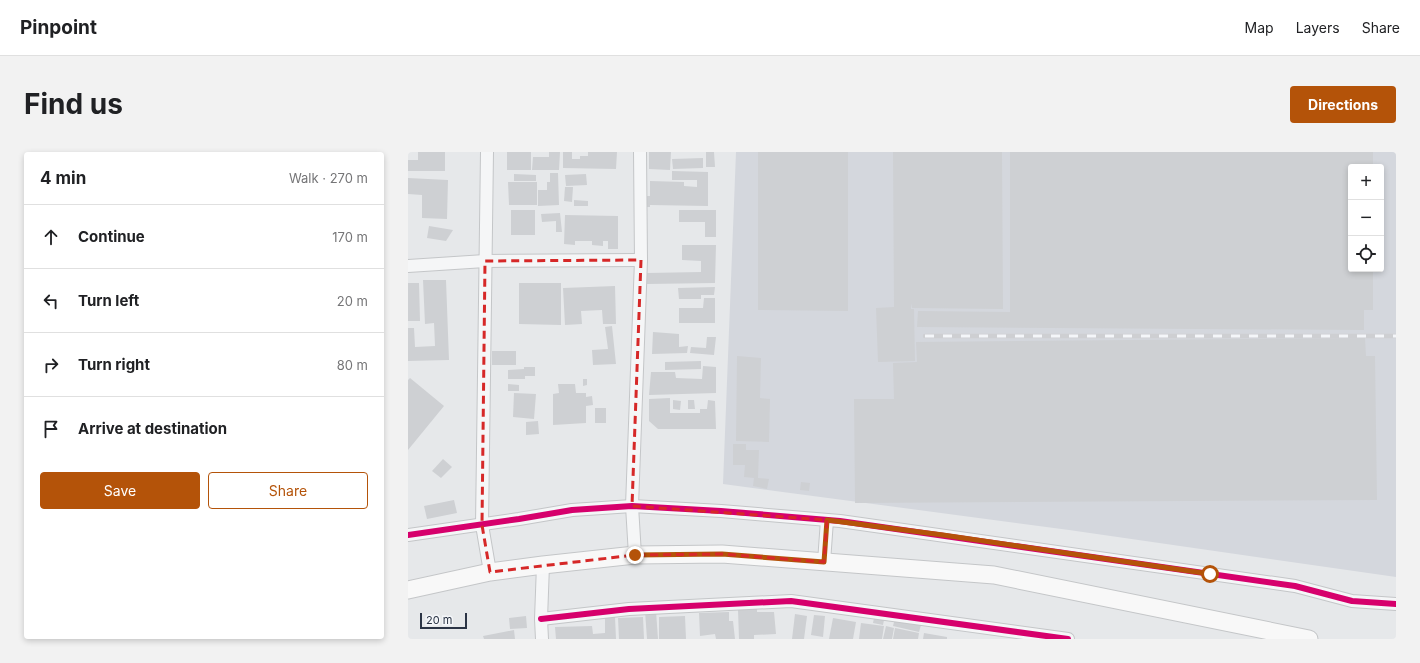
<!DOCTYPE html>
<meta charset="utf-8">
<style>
:root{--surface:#fff;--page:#f2f2f2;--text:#202124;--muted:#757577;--line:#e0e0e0;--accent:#b45309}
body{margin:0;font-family:Inter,sans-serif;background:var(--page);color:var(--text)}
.controls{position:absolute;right:12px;top:12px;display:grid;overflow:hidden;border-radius:4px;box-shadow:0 2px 6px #0003}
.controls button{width:36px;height:36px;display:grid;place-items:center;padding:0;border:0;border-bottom:1px solid var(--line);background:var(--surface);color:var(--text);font:20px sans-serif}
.scale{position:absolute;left:12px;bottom:10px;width:47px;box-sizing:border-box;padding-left:4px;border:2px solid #2b3445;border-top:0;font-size:11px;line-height:14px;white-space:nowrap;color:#2b3445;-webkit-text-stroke:3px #f4f6f9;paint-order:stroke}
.stop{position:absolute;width:12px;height:12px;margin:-9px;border:3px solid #b45309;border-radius:50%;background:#fff}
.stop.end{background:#b45309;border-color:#fff;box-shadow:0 1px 4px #0008}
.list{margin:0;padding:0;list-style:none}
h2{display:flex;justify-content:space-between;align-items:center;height:52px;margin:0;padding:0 16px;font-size:17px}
h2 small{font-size:13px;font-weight:400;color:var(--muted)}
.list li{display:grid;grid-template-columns:26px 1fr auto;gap:12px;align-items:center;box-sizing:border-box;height:64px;padding:0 16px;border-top:1px solid var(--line)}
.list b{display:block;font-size:15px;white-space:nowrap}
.list em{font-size:13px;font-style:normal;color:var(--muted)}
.actions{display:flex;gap:8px;padding:12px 16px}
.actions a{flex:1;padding:9px 0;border:1px solid var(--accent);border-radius:4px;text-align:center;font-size:14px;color:var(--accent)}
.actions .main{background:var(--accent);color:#fff}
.icon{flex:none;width:22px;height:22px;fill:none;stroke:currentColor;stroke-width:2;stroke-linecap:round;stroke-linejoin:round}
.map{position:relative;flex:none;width:988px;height:487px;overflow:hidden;border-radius:4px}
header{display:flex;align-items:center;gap:24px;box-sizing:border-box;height:56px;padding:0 20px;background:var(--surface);border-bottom:1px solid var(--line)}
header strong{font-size:19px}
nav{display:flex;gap:22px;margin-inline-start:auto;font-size:14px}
.intro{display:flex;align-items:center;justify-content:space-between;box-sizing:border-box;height:96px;padding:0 24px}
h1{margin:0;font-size:28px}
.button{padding:10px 18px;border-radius:4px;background:var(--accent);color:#fff;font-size:14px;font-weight:700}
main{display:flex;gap:24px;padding:0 24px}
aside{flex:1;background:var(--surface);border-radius:4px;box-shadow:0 2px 6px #0003}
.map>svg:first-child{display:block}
.built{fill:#d4d7dd;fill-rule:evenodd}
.building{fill:#ced0d3}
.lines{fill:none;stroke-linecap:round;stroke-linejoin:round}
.street-casing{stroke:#c4c6c8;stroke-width:14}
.secondary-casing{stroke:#c4c6c8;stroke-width:19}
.street{stroke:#f5f6f7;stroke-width:12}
.secondary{stroke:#f8f8f8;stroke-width:17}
.rail-casing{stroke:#cecfd2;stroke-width:4.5}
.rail{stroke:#f4f6f9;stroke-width:3;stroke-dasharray:9;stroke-linecap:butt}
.cycleway-casing{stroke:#f4f6f9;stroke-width:8}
.cycleway{stroke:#d6006c;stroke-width:6}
.route{stroke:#b45309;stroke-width:5}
.marked{fill:none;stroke:#d62828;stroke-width:3;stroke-dasharray:8 5;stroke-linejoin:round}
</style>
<header>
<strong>Pinpoint</strong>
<nav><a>Map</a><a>Layers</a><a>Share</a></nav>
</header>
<div class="intro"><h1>Find us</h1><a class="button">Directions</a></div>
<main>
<aside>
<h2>4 min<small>Walk · 270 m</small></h2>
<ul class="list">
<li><svg class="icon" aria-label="ahead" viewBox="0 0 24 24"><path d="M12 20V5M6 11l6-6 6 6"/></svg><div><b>Continue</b></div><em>170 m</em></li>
<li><svg class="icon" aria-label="left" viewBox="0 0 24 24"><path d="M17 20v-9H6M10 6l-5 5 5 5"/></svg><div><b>Turn left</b></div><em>20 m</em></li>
<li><svg class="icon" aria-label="right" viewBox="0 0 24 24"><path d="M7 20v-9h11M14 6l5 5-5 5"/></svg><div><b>Turn right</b></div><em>80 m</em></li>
<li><svg class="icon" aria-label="arrive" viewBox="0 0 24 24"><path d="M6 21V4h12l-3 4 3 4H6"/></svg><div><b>Arrive at destination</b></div></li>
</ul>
<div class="actions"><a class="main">Save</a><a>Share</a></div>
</aside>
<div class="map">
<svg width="988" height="487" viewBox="0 0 988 487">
<rect width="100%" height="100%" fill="#e6e8ea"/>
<path class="built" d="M328,0h660v425l-327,-47 -346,-46zM943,15h30v102h-30z"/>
<g class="building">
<path d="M10,0h27v19h-37v-11h10z"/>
<rect x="99" y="0" width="24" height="18"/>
<path d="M141,0h11l-1,18h-27l1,-13h16z"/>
<path d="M155,0h9v7h8v-3h8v-4h29l-1,17 -53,-1z"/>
<path d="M241,0h22l-1,18 -21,-1z"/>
<path d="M298,0h8l1,15h-9z"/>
<path d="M350,0h90v159l-90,-1z"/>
<path d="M485,0h109l1,157 -91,-1 -1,-5v6h3l1,52 -37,1 -2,-54 18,-1z"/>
<path d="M602,0h363v15h-22v102h22v41h-9v20l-447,-3 1,-16 92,1z"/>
<path d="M295,6v10l-30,1 -1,-10z"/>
<path d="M264,19l36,1v34l-58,-1v2h-5v-11h5v-15l34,1v4l13,1v-7h-25z"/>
<path d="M142,21h8l1,32 -21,1v-16h9v-8h3z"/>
<path d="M106,22l22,1v6h-22z"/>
<path d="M178,22l1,11 -21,1 -1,-11z"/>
<path d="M0,26l40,2 -1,39 -25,-1v-23l-14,-1z"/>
<path d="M100,30h29v23h-28z"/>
<path d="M157,35h8l-1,15 -8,-1z"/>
<path d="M166,48l14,1v5h-14z"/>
<rect x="103" y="58" width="24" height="25"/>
<path d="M271,58h37v27h-11v-15h-26z"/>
<path d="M152,61l2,19h-6v-11l-14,1 -1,-8z"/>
<path d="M157,63l53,1v33h-10v-8h-5v5l-11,-1v-4h-17v4l-11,-1z"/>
<path d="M21,74l24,4 -7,11 -19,-3z"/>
<path d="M274,93h34l-1,38 -68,1v-11l54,-1v-11l-19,-1z"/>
<path d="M15,128h23l3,80 -41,1v-33h6l1,19 20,-1 -1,-23 -9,1z"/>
<path d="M0,131h11l1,38h-12z"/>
<path d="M111,131h42v42l-42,-1z"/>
<path d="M207,134l1,38h-13l-1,-14 -21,1 1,13 -17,1 -2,-37z"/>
<path d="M307,135l-1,8h-13v4h-22l-1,-11z"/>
<path d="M296,146h11v25h-36v-15h24z"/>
<path d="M204,174l4,38 -23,1 -1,-15 16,-1 -3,-22z"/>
<path d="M245,180l26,2v13l9,-1 -1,7 -35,1z"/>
<path d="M299,185h9l-2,18 -24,-2 1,-6 15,1z"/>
<path d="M957,186l1,18h9l2,144 -522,3 -1,-104h40l-1,-36 24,-1 -1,-20z"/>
<rect x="84" y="199" width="24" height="14"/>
<path d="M329,204l24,2 -1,40 10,1 -1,43 -33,-1z"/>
<path d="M293,209v8l-36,1v-8z"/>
<path d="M295,214l13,1v26l-67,2 2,-23h24l1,6 26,1z"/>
<path d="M116,215h11v9h-10v3h-17v-9l16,-1z"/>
<path d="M2,226l34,28 -36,44v-70z"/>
<path d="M175,227h4v6l-4,1z"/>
<path d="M100,232l11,1v6h-11z"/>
<path d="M150,232h17l1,9h10v4l6,-1 1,9 -7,1v17l-33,2v-31l6,-1z"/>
<path d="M106,241l22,1 -2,25 -21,-2z"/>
<path d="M262,246v15h30v-4h7l1,-9 7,1 1,28h-58l-9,-8v-22z"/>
<path d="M265,248l8,1 -1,9 -7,-1z"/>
<path d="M280,248h6l1,9h-7z"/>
<rect x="187" y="256" width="11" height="15"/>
<path d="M130,269l1,13 -13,1v-13z"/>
<path d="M325,292h13v6h13l-1,28 11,1 -2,10 -14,-3 1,-8 -10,-1 1,-12h-12z"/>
<path d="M35,307l9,8 -11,11 -9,-7z"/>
<path d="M393,330l9,1 -1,8 -9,-1z"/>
<path d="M46,348l3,13 -30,6 -3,-13z"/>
<path d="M349,457v3h17l2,22 -22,1v4h-15l-1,-29z"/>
<path d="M237,459h11l2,28h-11z"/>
<path d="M321,460v9h4l2,18h-19l-1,-5 -15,2 -1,-23z"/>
<path d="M387,462l12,2 -3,23h-12z"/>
<path d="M406,463l11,1 -2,21 -12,-2z"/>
<path d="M118,464l1,12 -17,1 -1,-11z"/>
<path d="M277,464l1,23h-27v-22z"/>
<path d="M207,465l1,22h-60l-1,-12 37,-1 1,8 12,-1v-15z"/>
<path d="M235,465l1,22h-25l-1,-21z"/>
<path d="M425,466l23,4 -3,17h-24z"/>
<path d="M466,466l10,2 -1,5 -10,-2z"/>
<path d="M487,466l26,7 -2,7 -26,-6z"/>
<path d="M453,471l23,3 -2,13h-23z"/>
<path d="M478,474l8,2 -2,11h-9z"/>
<path d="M487,476l24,5 -1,6h-25z"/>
<path d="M106,478l1,9h-31l-1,-3z"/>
<path d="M516,481l23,4v2h-24z"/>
</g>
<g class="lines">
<defs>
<g id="street">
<path d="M79,0l-5,373 8,47"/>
<path d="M0,114l77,-5 156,-1"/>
<path d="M0,383l111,-16 53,-9 60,-4 89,5 119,10 455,65 57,15 44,3"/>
<path d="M227,403l-3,-49 9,-246 -1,-108"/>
<path d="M416,410l3,-42"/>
<path d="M133,467l88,-10 162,-8 277,38"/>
<path d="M134,487l-1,-20 2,-54"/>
</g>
<path id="secondary" d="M0,438l82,-18 53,-7 92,-10 87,-1 272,21 315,64"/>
</defs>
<use href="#street" class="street-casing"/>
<use href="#secondary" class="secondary-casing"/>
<use href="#street" class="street"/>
<use href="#secondary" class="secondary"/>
<defs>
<path id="rail" d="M517,184h471"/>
</defs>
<use href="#rail" class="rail-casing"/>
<use href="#rail" class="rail"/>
<defs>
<g id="cycleway">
<path d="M0,383l111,-16 53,-9 60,-4 89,5 119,10 455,65 57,15 44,3"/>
<path d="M133,467l88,-10 162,-8 277,38"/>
</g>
</defs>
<use href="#cycleway" class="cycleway-casing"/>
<use href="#cycleway" class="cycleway"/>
</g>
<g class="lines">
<path class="route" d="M227,403l87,-1 102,8 3,-42 116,15 267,39"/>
</g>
<path class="marked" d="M233,108l-9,246 195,14 -3,42 -102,-8 -87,1 -145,17 -8,-47 3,-264z"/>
</svg>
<div class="controls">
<button>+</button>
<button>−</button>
<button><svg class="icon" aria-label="locate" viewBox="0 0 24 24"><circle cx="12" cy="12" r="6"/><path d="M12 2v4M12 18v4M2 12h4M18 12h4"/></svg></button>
</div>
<div class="scale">20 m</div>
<div class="stop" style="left:802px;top:422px"></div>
<div class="stop end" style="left:227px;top:403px"></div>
</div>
</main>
